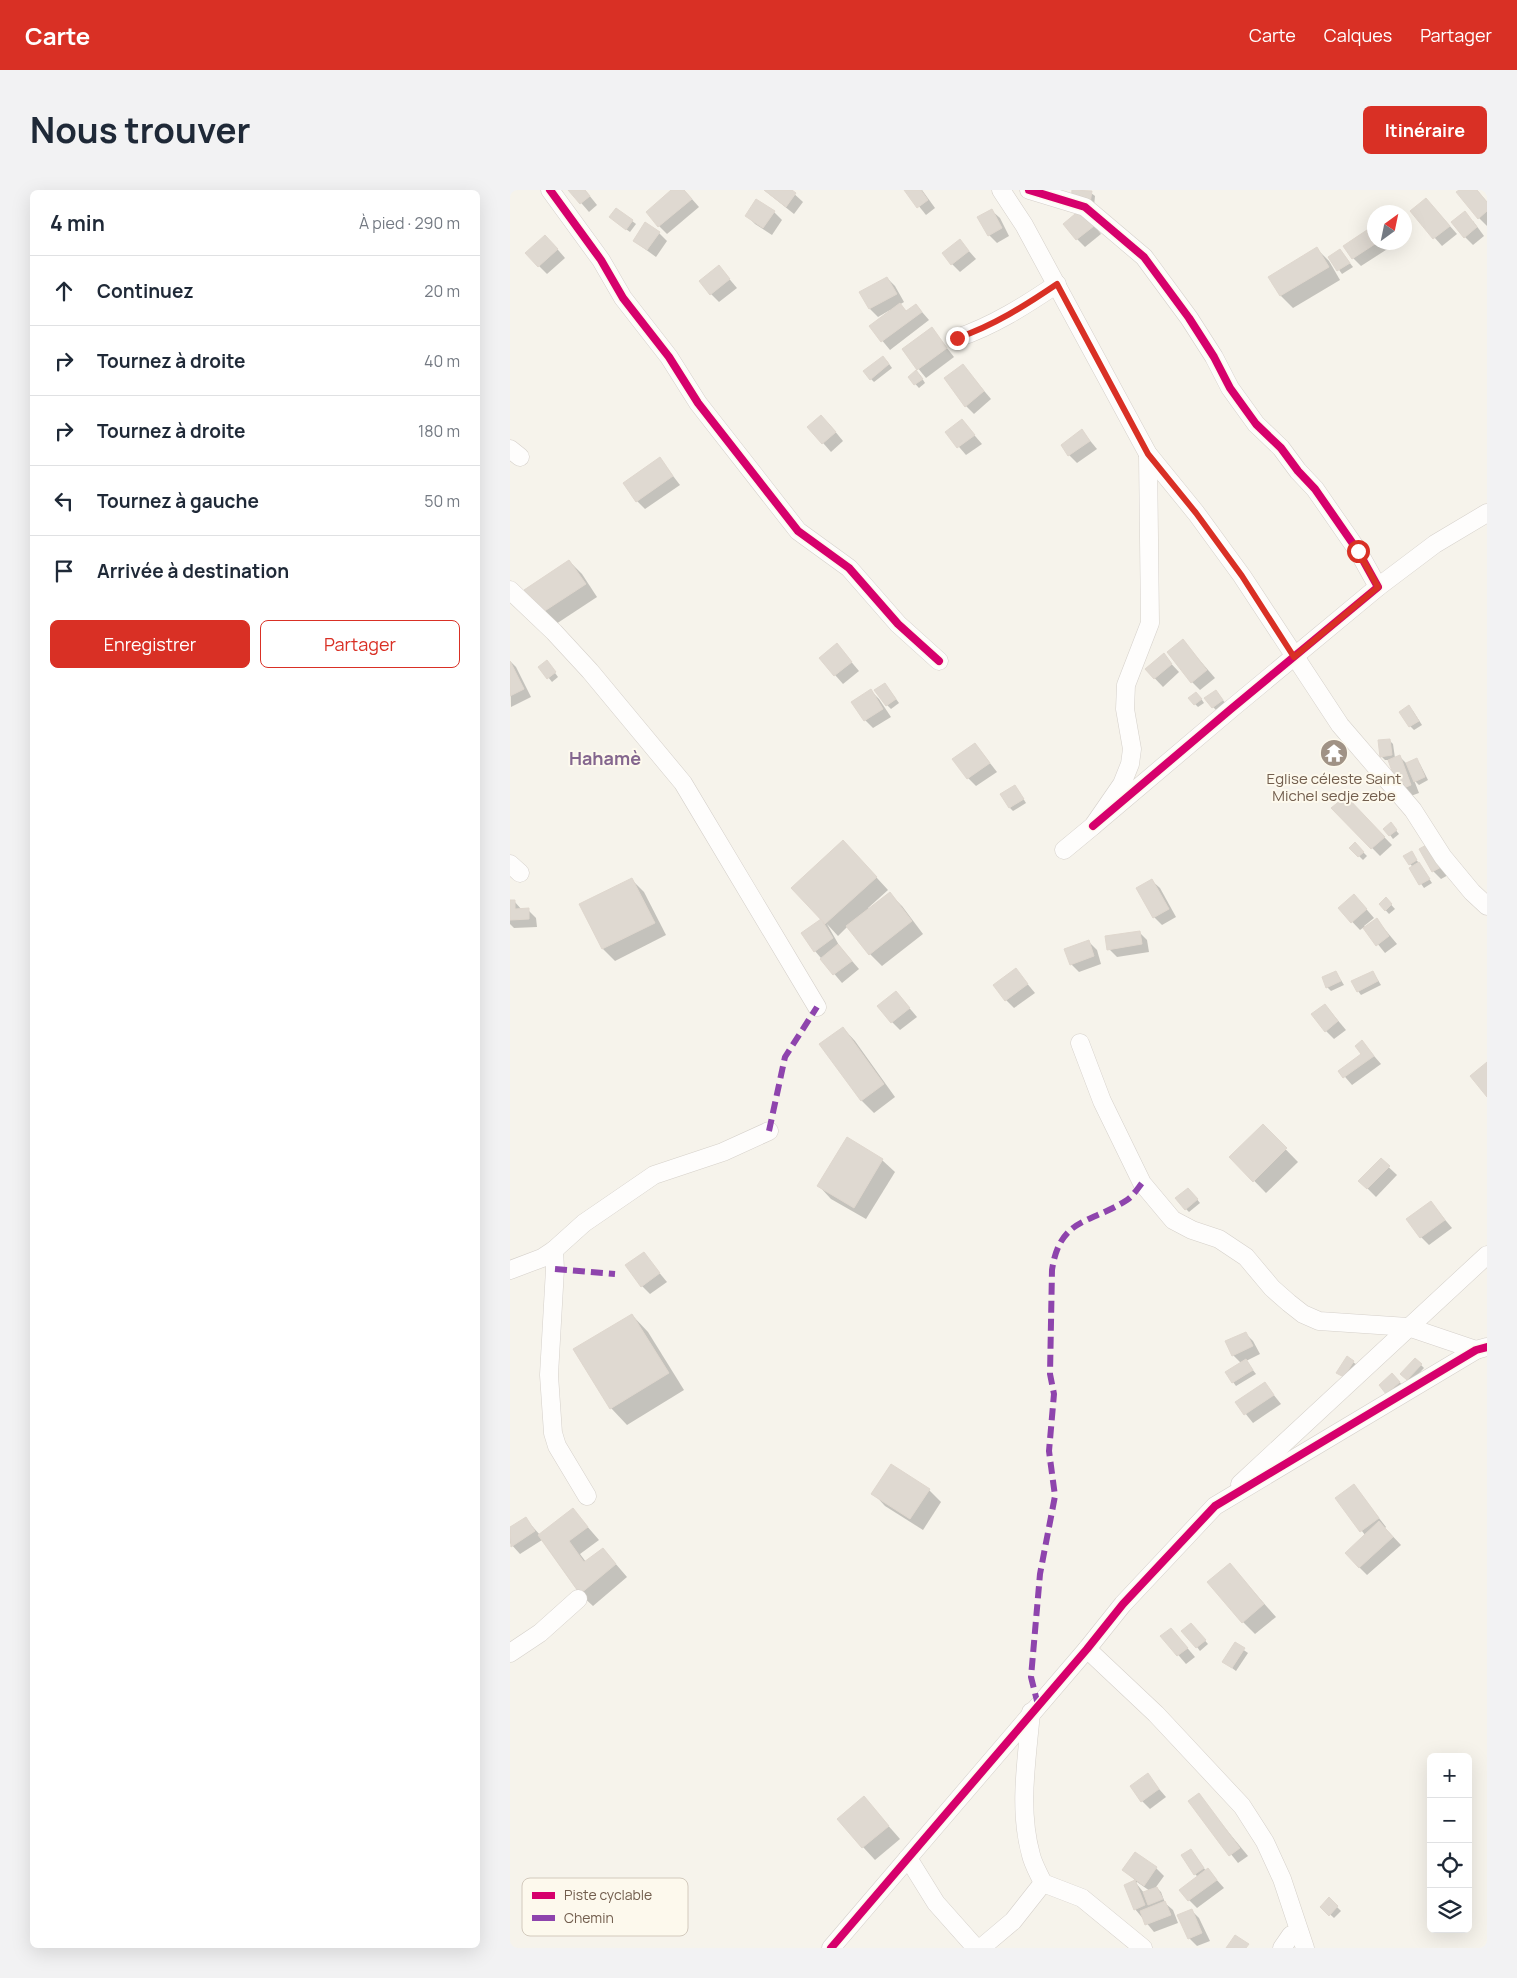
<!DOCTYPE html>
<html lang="fr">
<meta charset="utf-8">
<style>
:root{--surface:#fff;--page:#f2f2f3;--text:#1f2937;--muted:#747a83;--line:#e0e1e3;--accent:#d93025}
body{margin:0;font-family:Manrope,sans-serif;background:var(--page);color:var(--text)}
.controls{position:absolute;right:15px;bottom:15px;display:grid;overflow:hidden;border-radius:8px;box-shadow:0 5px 20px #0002}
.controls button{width:45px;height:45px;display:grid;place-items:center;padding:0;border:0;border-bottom:1px solid var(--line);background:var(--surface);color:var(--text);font:25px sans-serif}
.compass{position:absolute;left:857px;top:15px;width:45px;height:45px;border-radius:50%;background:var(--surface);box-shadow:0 5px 20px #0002;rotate:33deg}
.stop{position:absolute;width:15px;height:15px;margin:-11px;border:4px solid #d93025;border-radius:50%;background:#fff}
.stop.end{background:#d93025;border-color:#fff;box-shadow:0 1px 5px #0008}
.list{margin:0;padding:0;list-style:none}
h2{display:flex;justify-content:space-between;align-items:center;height:65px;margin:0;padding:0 20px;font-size:21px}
h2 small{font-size:16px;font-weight:400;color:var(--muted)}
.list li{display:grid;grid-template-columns:32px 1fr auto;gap:15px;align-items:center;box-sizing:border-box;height:70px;padding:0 20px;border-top:1px solid var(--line)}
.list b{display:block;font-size:19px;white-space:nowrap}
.list em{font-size:16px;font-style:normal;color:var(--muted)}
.actions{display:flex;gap:10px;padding:15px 20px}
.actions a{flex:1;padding:11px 0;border:1px solid var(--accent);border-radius:8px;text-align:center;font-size:18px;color:var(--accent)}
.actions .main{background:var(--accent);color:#fff}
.icon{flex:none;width:28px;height:28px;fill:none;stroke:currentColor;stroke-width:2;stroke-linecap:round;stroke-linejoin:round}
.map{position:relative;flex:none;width:977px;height:1758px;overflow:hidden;border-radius:8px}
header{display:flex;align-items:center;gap:30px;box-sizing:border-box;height:70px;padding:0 25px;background:var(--accent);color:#fff}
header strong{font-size:24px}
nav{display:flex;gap:28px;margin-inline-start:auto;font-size:18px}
.intro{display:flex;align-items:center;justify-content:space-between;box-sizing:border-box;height:120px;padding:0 30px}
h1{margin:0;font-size:35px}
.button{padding:12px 22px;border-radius:8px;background:var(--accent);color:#fff;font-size:18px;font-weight:700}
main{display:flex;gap:30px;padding:0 30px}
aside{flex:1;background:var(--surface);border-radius:8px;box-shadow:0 5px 20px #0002}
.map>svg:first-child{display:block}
.shadow{fill:#0003;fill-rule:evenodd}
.building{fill:#dfd9d1;stroke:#dfd7ce}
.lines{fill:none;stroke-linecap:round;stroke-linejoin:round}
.minor-casing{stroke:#d5d0ca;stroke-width:19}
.minor{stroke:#fefdfc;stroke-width:18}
.quiet{stroke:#8e44ad;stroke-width:6;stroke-dasharray:12 6;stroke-linecap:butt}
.cycleway-casing{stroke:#fdf9ed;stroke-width:11}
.cycleway{stroke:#d6006c;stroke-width:8}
.route{stroke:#d93025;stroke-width:6}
.labels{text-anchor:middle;stroke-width:4;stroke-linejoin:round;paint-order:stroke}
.poi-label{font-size:15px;fill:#725e4e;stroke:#fdf9ed}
.quarter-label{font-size:18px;font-weight:bold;fill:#84668e;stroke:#fdf9ed}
.key{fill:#fdf9ed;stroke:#d3cabd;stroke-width:1}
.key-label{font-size:14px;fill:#725e4e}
</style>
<header>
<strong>Carte</strong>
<nav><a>Carte</a><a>Calques</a><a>Partager</a></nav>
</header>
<div class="intro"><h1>Nous trouver</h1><a class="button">Itinéraire</a></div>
<main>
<aside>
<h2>4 min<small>À pied · 290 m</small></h2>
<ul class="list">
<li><svg class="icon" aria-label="ahead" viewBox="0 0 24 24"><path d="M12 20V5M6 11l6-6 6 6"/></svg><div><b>Continuez</b></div><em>20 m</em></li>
<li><svg class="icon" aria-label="right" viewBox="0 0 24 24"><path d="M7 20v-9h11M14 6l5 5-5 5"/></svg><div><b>Tournez à droite</b></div><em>40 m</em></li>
<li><svg class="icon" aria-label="right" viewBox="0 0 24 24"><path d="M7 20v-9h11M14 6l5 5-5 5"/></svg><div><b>Tournez à droite</b></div><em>180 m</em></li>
<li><svg class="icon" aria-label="left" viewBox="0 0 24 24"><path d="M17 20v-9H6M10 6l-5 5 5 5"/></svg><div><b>Tournez à gauche</b></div><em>50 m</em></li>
<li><svg class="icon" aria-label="arrive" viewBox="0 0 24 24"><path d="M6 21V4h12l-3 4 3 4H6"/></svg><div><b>Arrivée à destination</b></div></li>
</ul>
<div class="actions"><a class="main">Enregistrer</a><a>Partager</a></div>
</aside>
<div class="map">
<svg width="977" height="1758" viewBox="0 0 977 1758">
<rect width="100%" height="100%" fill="#f6f3eb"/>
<g class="shadow">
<path d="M60,0h15l12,15 -8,7z"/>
<path d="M163,0h11l15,17 -32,27 -8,-8z"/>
<path d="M254,0h26l13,12 -9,12z"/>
<path d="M396,0h16l13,18 -9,7z"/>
<path d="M951,0h16l10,12v24l-8,-8z"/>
<path d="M581,3l4,3 -1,10 -22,-6z"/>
<path d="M924,18l23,26 -15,12 -30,-34z"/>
<path d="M107,19l19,15 -6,8 -15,-11z"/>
<path d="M481,20l9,8 9,18 -12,7 -8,-8z"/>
<path d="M264,22l8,8 -10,15 -17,-11 -8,-8z"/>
<path d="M579,29l12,15 -16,13 -8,-8z"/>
<path d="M963,31l11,15 -11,9 -8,-8z"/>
<path d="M863,38l1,14h11l4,6 -28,18 -8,-8z"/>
<path d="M149,43l8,8 -11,16 -22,-16z"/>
<path d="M450,51l16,18 -16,13 -8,-8z"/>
<path d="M43,54l12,14 -18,16 -8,-8z"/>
<path d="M807,59l12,12 11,19 -47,28 -12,-12 -11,-19z"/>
<path d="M830,60l13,17 -11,7 -12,-17z"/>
<path d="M216,85l11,13 -18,14 -8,-8z"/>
<path d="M377,88l8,8 9,16 -5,3 8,7 9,-7 13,15 -39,30 -19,-23 20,-15 -1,-2 -12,7 -8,-8 -9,-16z"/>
<path d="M422,139l22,28 -28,21 -23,-28z"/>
<path d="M377,171l5,7 -18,14 -3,-3z"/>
<path d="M453,176l28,33 -17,15 -8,-8z"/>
<path d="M410,185l5,8 -6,5 -10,-11z"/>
<path d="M452,231l20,23 -16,11 -19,-22z"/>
<path d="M319,234l14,17 -12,11 -22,-25z"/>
<path d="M572,241l15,18 -20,14 -8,-8z"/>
<path d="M150,269l20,26 -35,24 -8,-8z"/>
<path d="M59,371l13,13 15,23 -44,29 -12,-13z"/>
<path d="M673,451l32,37 -15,12 -8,-8z"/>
<path d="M327,455l22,26 -16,13 -22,-25z"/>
<path d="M653,465l16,17 -16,15 -17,-18z"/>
<path d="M0,471l6,6 15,30 -20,10z"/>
<path d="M40,476l8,11 -6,5 -12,-15z"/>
<path d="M378,498l11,15 -8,6 -4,-4z"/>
<path d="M361,501l8,8 12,18 -18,11 -8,-8z"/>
<path d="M709,505l7,9 -9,7 -4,-4z"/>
<path d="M690,507l4,6 -6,4 -3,-3z"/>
<path d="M903,521l9,14 -8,5 -4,-4z"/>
<path d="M879,550l4,4 2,14 5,-1 7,7 10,-4 3,4 8,16 -9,5 -5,-5 5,13 -11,4 -8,-8 -11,-29h-4l-4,-4z"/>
<path d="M465,554l22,28 -21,14 -8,-8z"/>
<path d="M508,600l8,13 -13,8 -3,-3z"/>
<path d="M836,608l46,47 -12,11 -47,-48z"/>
<path d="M884,638l5,6 -6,5 -3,-4z"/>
<path d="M845,654l12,12 -4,4 -12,-12z"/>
<path d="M902,663l20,30 -8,5 -14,-20 3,-1 -3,-3z"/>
<path d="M928,663l12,21 -9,5 -8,-8z"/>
<path d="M345,664l33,36 -20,18 1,2 21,-16 12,12 21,28 -41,32 -12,-12 -22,-28 -10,10 -11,-12 13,23 19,22 -17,14 -27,-32 8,-31z"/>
<path d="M122,690l12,12 22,43 -51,26 -12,-12 -22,-44z"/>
<path d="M641,690l9,8 16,29 -14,8 -8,-8z"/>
<path d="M876,709l9,10 -6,5 -9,-10z"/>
<path d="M4,711l8,9h6l8,8 1,9 -23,1 -4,-4v-22z"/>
<path d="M852,714l12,14 -10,8 2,2 11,-8 20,24 -12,9 -21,-26 -4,3 -20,-21z"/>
<path d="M629,742l8,8 2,12 -32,5 -8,-8z"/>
<path d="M579,752l8,8 4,14 -22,8 -8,-8z"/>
<path d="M506,780l19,23 -21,15 -8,-8z"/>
<path d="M826,782l8,13 -13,6 -4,-4z"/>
<path d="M863,782l8,13 -20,10 -3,-4z"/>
<path d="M386,802l21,25 -17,13 -8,-8z"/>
<path d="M815,815l21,25 -12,9 -8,-8z"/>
<path d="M333,838l12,13 40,56 -21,16 -13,-13z"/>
<path d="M852,852l19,22 -29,21 -12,-14 23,-17z"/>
<path d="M753,936l35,36 -32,31 -35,-36z"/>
<path d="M372,970l13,12 -29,47 -35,-20 -12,-13z"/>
<path d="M871,970l16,15 -21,22 -16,-16z"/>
<path d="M682,1003l8,10 -11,9 -3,-3z"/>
<path d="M921,1013l21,25 -23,17 -8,-8z"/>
<path d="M133,1063l24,29 -17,12 -8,-8z"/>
<path d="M122,1125l16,17 36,58 -57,35 -16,-17z"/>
<path d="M735,1143l8,8 7,13 -14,7 10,13 -20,12 -3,-4 9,-18 -9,-9z"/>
<path d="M905,1169l9,9 -13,14 -9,-8z"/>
<path d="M843,1172l4,3 -9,15 -10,-7z"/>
<path d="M886,1188l7,8 -16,7z"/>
<path d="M755,1194l16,20 -28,19 -16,-20z"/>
<path d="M844,1296l32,41 -1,1 16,17 -34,30 -8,-8 6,-32 -28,-37z"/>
<path d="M419,1300l12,12 -18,28 -38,-24 -12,-13z"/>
<path d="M63,1320l26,30 -19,14 6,8 17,-13 24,28 -34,29 -13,-12 -38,-54 -22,14 -10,-11v-14l15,-11 15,17z"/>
<path d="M720,1375l46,52 -21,17 -12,-12z"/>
<path d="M684,1438l14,16 -8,7 -3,-4z"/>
<path d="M652,1446l16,1 17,20 -9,7z"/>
<path d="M725,1454l13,9 -12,18 -12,-9z"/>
<path d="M637,1585l19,22 -16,12 -8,-8z"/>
<path d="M688,1605l50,61 -10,7 -49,-62z"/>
<path d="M354,1608l36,41 -25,21 -12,-13z"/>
<path d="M684,1664l12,17 2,-1 16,18 -27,20 -8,-8 9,-23 -3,-3z"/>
<path d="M646,1678l8,8 -8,11 5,5 4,11 8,7 5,13 -24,9 -19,-23 -10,-24 11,-4 -12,-11zM627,1692l13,9 -6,2 -8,-10z"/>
<path d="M819,1709l12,12 -7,7 -12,-11z"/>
<path d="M681,1720l8,8 11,23 -13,5 -8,-8z"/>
</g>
<g class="building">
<path d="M58,0h17l5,6 -10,8z"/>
<path d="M161,0h13l8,9 -34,28 -12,-15z"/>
<path d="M254,0h28l4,3 -10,14z"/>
<path d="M394,0h17l7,10 -11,8z"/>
<path d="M562,0l20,1 -2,12 -19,-2z"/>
<path d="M949,0h18l10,12v9l-9,8 -22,-27z"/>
<path d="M916,8l24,28 -17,13 -23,-28z"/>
<path d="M246,9l19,12 -12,17 -18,-12z"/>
<path d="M106,18l17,12 -7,10 -17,-13z"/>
<path d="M482,19l10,19 -14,8 -11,-19z"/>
<path d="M571,19l13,17 -18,14 -13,-16z"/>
<path d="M955,21l12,16 -13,11 -13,-16z"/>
<path d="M135,32l15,10 -13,18 -14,-9z"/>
<path d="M863,36l1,16h4l-26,17 -9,-13z"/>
<path d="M35,45l13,14 -20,18 -13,-14z"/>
<path d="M450,49l9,12 -18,14 -9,-12z"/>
<path d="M807,57l12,20 -49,29 -12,-19z"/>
<path d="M830,59l10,14 -13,8 -9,-14z"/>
<path d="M209,75l11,14 -20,16 -11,-14z"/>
<path d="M377,87l10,17 -28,15 -10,-17z"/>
<path d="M390,113l6,8 10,-7 6,8 -41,30 -12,-16z"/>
<path d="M422,137l15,21 -30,22 -15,-21z"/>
<path d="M373,166l6,8 -19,16 -7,-9z"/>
<path d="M453,174l21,27 -19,16 -21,-29z"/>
<path d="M406,180l7,9 -9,6 -6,-8z"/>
<path d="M311,225l15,17 -14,12 -15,-17z"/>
<path d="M452,229l13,16 -18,13 -12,-16z"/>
<path d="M572,239l8,12 -22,15 -7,-11z"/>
<path d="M150,267l13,19 -37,26 -13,-19z"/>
<path d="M59,370l17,24 -46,30 -16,-24z"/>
<path d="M673,449l24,31 -16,13 -24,-31z"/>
<path d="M327,453l15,19 -18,14 -15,-18z"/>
<path d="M654,463l8,11 -18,15 -9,-10z"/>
<path d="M37,470l9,12 -9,7 -9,-12z"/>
<path d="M0,471l14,28 -14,7z"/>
<path d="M375,493l11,16 -10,7 -12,-16z"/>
<path d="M361,499l12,20 -19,12 -13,-19z"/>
<path d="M706,500l7,10 -11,8 -8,-10z"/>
<path d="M686,502l6,7 -8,6 -6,-7z"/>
<path d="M899,515l10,16 -10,6 -10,-15z"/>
<path d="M880,549l2,16 -12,2 -2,-17z"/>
<path d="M465,553l15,20 -23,16 -15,-20z"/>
<path d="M890,565l11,30 -12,5 -11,-30z"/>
<path d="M907,568l8,19 -11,5 -8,-19z"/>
<path d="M505,595l9,14 -15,9 -9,-14z"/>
<path d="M836,606l39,41 -14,12 -40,-41z"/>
<path d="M881,632l6,8 -8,6 -6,-7z"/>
<path d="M333,650l34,37 -52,47 -34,-36z"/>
<path d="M845,652l9,10 -6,5 -9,-9z"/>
<path d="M920,653l13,23 -11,6 -13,-23z"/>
<path d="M902,661l5,9 -8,5 -6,-9z"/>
<path d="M909,672l11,17 -11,6 -10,-17z"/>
<path d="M122,688l23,45 -53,26 -23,-45z"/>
<path d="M642,689l17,30 -16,9 -17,-30z"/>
<path d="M380,702l22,29 -43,34 -23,-29z"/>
<path d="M844,704l13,15 -16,14 -13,-15z"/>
<path d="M876,707l6,7 -7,7 -6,-7z"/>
<path d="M0,710h5v9l14,-1v11l-19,1z"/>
<path d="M867,728l12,18 -13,10 -13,-18z"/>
<path d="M311,729l12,19 -19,14 -13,-19z"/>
<path d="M630,741l2,13 -35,6 -2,-14z"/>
<path d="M579,750l5,16 -24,9 -6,-16z"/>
<path d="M328,754l14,17 -19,14 -13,-16z"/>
<path d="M506,778l12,16 -23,17 -12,-16z"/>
<path d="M826,781l5,10 -15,7 -4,-11z"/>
<path d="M863,781l5,10 -21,11 -6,-11z"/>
<path d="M386,801l14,17 -19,15 -14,-17z"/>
<path d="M815,814l13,17 -13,11 -14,-18z"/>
<path d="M333,837l41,57 -23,17 -42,-57z"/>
<path d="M852,850l12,16 -31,22 -5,-7 23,-17 -6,-8z"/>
<path d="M977,872v35l-17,-21z"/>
<path d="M753,934l24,24 -34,34 -24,-25z"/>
<path d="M337,947l36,22 -29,49 -37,-22z"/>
<path d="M871,968l9,8 -23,23 -9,-8z"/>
<path d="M678,998l10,11 -13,11 -10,-12z"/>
<path d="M921,1011l14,19 -25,18 -14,-19z"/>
<path d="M134,1062l16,21 -19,14 -16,-22z"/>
<path d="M122,1124l37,59 -59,36 -37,-60z"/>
<path d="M736,1142l7,14 -21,10 -7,-15z"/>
<path d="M837,1166l7,5 -10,16 -8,-4z"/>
<path d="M905,1168l7,6 -15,16 -7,-6z"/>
<path d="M736,1169l7,11 -21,13 -7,-11z"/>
<path d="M882,1183l8,9 -14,12 -7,-9z"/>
<path d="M755,1192l9,13 -30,20 -9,-13z"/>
<path d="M381,1274l39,25 -20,30 -39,-25z"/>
<path d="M844,1294l25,34 -19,14 -25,-34z"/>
<path d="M63,1318l15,19 -19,14 15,21 19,-14 13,16 -36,30 -42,-59z"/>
<path d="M16,1327l9,14 -24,16 -1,-20z"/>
<path d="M869,1331l14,16 -34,31 -14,-15z"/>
<path d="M720,1373l34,41 -22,19 -35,-41z"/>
<path d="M681,1433l15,17 -10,8 -15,-17z"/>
<path d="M661,1438l17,20 -11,8 -17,-20z"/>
<path d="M725,1452l10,6 -13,20 -10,-6z"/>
<path d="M638,1583l11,16 -18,13 -11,-16z"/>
<path d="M689,1603l41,55 -11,8 -41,-55z"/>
<path d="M354,1606l25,30 -27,22 -25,-29z"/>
<path d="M681,1659l13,19 -10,7 -13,-20z"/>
<path d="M625,1662l22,15 -13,19 -22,-16z"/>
<path d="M698,1678l9,12 -29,21 -9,-11z"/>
<path d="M625,1690l10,25 -11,5 -10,-25z"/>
<path d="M647,1697l6,12 -15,6 -5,-13z"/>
<path d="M819,1707l9,9 -9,10 -9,-9z"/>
<path d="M655,1711l6,14 -26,10 -5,-14z"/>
<path d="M682,1719l10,24 -14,6 -11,-24z"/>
<path d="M725,1745l14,9 -3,4h-20z"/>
</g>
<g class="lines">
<defs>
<g id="minor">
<path d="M40,0l51,70 22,38 46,59 29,46 100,128 51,37 49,56 41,37"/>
<path d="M491,0l23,35 124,229 48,59 46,63 98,149 73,85 30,47 29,35 15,14"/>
<path d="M519,0l56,17 59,50 45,61 25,39 16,31 26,36 25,24 17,23 17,18 43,62 20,36 -147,122 -138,117"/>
<path d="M447,148c36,-12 69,-33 100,-54"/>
<path d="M0,259l10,8"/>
<path d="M868,397l57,-43 52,-31"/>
<path d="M0,400l44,42 36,39 93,112 134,224"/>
<path d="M554,660l29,-24 29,-42 8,-20 2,-15 -7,-40 1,-24 24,-62 -2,-169"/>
<path d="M0,674l10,9"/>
<path d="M570,853l22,58 40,82 31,37 19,10 27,9 27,18 26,31 17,15 14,11 16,7 89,6 68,23"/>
<path d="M44,1060l30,-27 70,-48 69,-23 46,-21"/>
<path d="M0,1080l32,-12 12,-8 1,19 -6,106 4,58 4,13 30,50"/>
<path d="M730,1294l247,-229"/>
<path d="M577,1459l69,65 86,92 23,36 17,37 23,69"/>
<path d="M0,1463l30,-20 38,-34"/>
<path d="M398,1668l28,45 40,45"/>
<path d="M533,1693l39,15 61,50"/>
<path d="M321,1758l256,-299 36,-45 92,-98 261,-156 11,-3"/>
<path d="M471,1758l32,-27 30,-38c-4,-9 -10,-19 -12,-28 -13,-47 -4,-95 0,-143"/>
<path d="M772,1758l9,-13"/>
</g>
</defs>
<use href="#minor" class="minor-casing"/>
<use href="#minor" class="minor"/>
<g class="quiet">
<path d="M259,941l16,-74 32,-50"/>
<path d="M45,1079l60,5"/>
<path d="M528,1515l-7,-28 9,-103 15,-78 -6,-45 5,-57 -4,-20 2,-104c8,-53 38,-46 75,-70 6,-4 11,-12 15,-17"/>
</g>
<defs>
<g id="cycleway">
<path d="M40,0l51,70 22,38 46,59 29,46 100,128 51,37 49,56 41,37"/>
<path d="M519,0l56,17 59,50 45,61 25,39 16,31 26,36 25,24 17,23 17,18 43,62 20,36 -147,122 -138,117"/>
<path d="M321,1758l256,-299 36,-45 92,-98 261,-156 11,-3"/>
</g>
</defs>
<use href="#cycleway" class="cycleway-casing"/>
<use href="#cycleway" class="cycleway"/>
</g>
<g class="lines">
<path class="route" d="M447,148c36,-12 69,-33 100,-54l91,170 48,59 46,63 52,81 84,-70 -20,-36"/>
</g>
<defs>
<symbol id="temple-disc" viewBox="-11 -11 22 22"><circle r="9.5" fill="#a09285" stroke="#fdf9ed"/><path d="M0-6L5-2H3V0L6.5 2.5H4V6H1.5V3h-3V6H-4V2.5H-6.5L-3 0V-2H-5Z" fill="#fff"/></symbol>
</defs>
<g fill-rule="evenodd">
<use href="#temple-disc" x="808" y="547" width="32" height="32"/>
</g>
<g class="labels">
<g class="poi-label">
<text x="824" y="594">Eglise céleste Saint<tspan x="824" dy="17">Michel sedje zebe</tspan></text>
</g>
<g class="quarter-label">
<text x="95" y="575">Hahamè</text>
</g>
</g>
<rect x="12" y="1688" width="166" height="58" rx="8" class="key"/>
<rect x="22" y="1702" width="23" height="7" fill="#d6006c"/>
<rect x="22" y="1725" width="23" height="6" fill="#8e44ad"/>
<g class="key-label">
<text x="54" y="1710">Piste cyclable</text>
<text x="54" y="1733">Chemin</text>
</g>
</svg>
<div class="controls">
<button>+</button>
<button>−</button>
<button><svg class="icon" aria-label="locate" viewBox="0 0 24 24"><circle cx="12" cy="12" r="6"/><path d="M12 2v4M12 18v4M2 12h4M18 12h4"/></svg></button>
<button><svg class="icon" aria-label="layers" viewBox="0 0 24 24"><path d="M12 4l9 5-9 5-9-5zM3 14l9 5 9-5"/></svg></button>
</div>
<svg class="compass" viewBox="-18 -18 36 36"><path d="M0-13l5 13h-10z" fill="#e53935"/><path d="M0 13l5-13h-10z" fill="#747a83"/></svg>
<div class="stop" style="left:848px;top:361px"></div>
<div class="stop end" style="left:447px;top:148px"></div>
</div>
</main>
